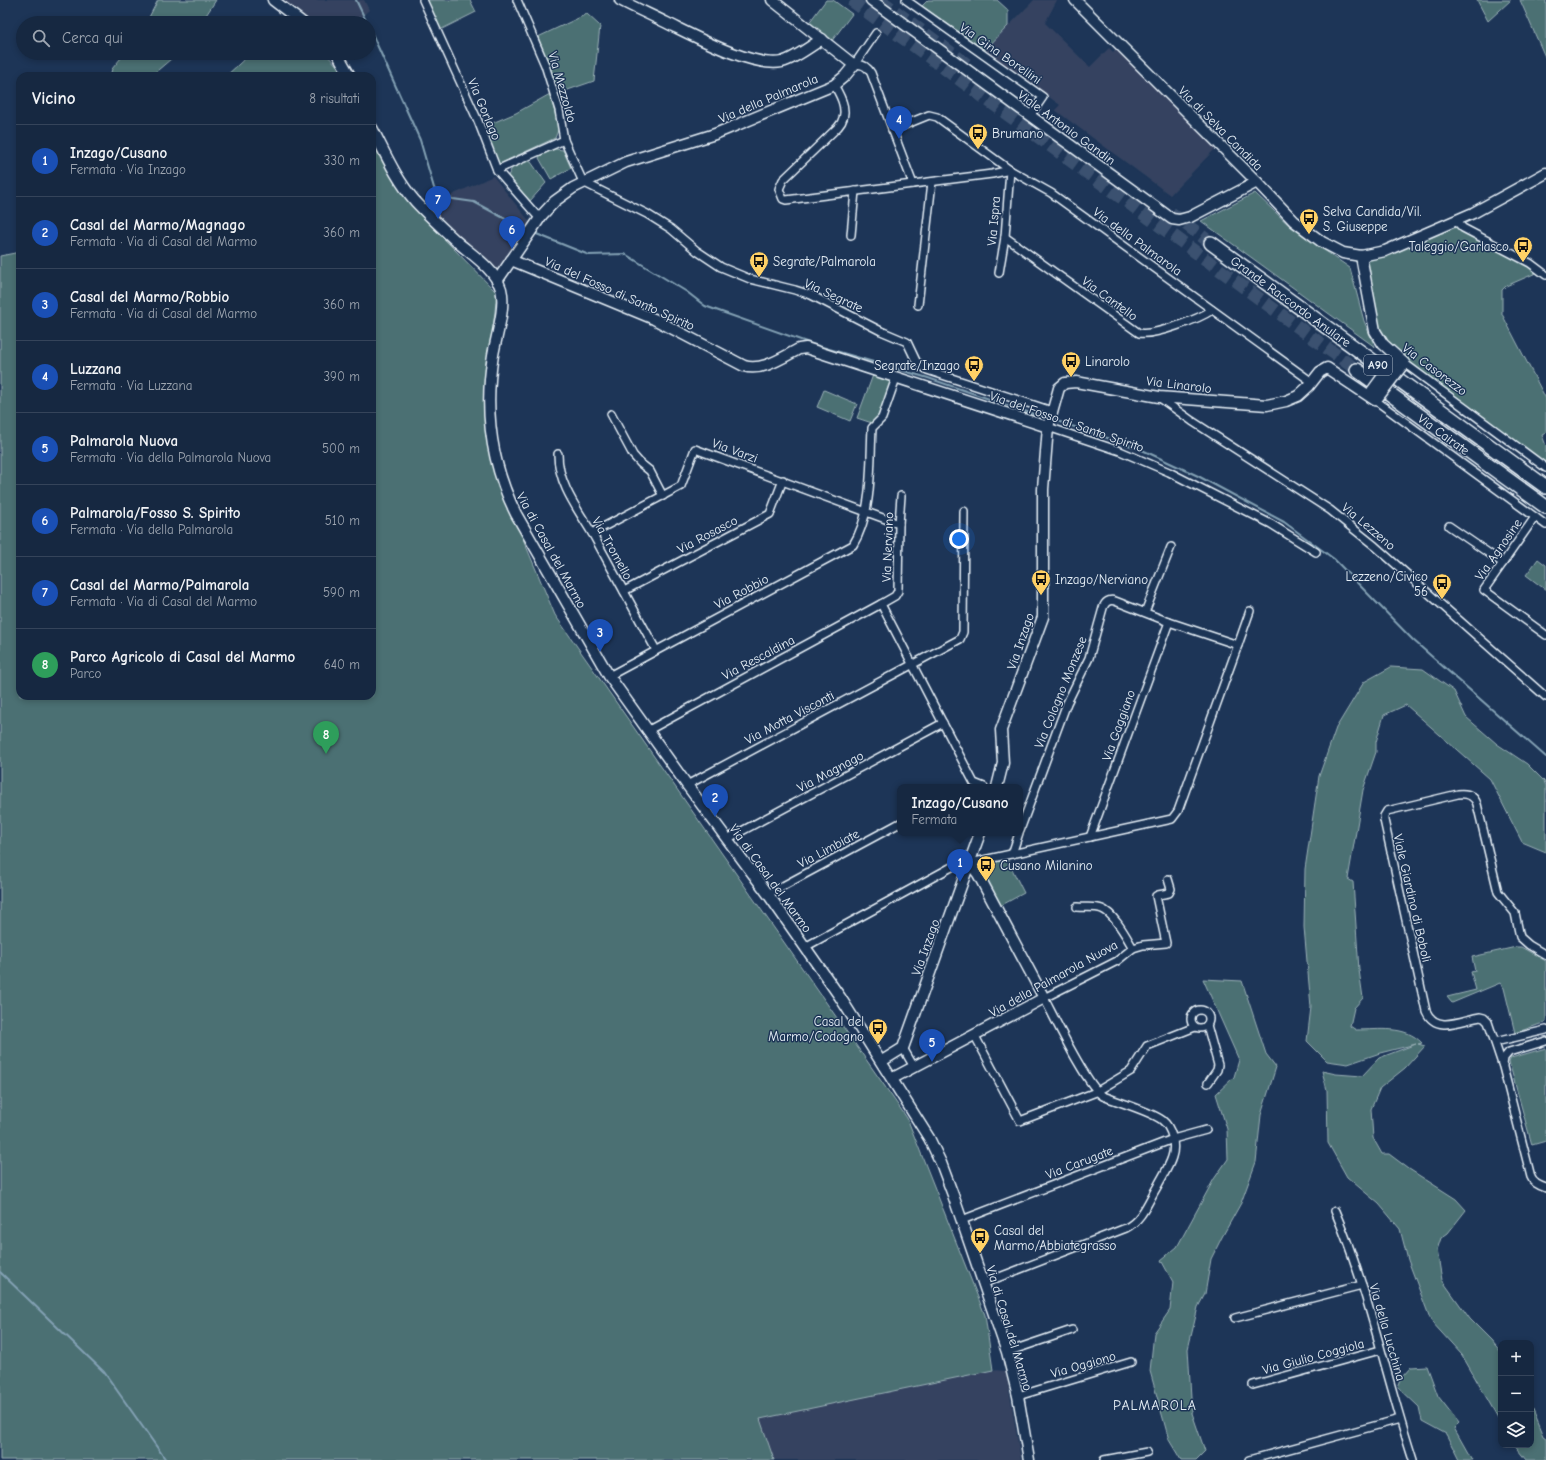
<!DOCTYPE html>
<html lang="it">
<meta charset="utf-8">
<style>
:root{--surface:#162841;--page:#23344c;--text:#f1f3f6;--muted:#9ea6b1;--line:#35445a;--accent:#8c9099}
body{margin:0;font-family:"Comic Neue",sans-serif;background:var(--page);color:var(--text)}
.controls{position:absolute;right:12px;bottom:12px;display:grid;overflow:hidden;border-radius:8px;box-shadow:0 2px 6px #0003}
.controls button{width:36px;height:36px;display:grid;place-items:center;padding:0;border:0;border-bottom:1px solid var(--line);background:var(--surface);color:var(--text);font:20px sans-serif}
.you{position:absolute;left:959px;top:539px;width:14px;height:14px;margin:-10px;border:3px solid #fff;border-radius:50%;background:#1a73e8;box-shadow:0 0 0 6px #1a73e833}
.badge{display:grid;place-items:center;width:26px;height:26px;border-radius:50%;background:var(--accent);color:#fff;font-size:13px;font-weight:700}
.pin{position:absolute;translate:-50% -33px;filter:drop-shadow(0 1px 2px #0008)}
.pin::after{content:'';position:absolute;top:21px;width:14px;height:12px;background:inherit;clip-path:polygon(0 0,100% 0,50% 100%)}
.popup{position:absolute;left:897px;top:784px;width:126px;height:52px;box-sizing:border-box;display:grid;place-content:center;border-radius:8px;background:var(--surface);filter:drop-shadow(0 1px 3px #0005);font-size:13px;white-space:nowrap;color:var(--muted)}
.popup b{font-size:15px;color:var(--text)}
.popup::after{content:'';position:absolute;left:50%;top:100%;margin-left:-8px;border:8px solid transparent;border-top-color:var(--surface)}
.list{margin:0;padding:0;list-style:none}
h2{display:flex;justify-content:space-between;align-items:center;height:52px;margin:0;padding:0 16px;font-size:17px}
h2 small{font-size:13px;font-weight:400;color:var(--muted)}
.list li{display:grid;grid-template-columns:26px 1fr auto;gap:12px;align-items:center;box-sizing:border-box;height:72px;padding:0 16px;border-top:1px solid var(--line)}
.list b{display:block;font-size:15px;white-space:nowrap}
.list p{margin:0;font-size:13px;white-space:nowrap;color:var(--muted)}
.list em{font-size:13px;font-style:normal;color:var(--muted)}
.icon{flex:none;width:22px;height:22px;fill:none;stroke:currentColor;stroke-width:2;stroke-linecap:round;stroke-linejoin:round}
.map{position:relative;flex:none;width:1546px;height:1460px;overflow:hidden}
.search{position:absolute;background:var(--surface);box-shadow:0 2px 6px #0003;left:16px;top:16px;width:360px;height:44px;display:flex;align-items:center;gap:10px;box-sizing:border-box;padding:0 14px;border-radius:22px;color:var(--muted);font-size:15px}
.panel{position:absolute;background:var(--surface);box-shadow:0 2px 6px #0003;left:16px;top:72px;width:360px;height:628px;border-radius:12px}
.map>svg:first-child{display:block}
.built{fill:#344360}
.green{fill:#4b7073;stroke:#9ab0b6}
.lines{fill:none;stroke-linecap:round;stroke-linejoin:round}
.stream{stroke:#83a1b4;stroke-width:2}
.highway-tunnel{stroke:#3b516f;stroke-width:13;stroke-dasharray:13 6;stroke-linecap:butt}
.street-casing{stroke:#e8f1f8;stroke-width:10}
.secondary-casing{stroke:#e8f1f8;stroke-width:13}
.highway-casing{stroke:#e8f1f8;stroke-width:16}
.street{stroke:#1d3557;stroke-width:7}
.secondary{stroke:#1d3557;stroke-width:10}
.highway{stroke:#1d3557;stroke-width:13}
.secondary-bridge-casing{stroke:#e8f1f8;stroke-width:13;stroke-linecap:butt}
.secondary-bridge{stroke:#1d3557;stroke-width:10}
.labels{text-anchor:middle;stroke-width:3;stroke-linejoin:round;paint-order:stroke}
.shield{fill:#1d3557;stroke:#abb9c8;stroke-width:1}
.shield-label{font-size:12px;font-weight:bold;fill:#e8f1f8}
.street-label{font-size:13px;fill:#e8f1f8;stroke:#1d3557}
.poi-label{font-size:13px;fill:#e8f1f8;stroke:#1d3557;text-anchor:start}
.neighbourhood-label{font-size:14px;letter-spacing:1px;fill:#e8f1f8;stroke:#1d3557}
</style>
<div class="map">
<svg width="1546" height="1460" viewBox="0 0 1546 1460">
<rect width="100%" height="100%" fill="#1d3557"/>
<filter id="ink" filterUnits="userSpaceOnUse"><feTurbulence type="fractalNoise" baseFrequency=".025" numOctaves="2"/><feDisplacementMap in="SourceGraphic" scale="8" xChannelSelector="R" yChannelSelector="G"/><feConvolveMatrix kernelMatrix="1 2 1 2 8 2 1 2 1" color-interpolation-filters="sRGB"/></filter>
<g filter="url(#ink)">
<g class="built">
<path d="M281,0h83l5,10 -14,13h-44z"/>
<path d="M1034,0h23l-12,23 45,44 19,-19 4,4 3,-4 100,100 -46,47 -115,-85 5,-5 -75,-55z"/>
<path d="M493,176l37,46 -34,49 -59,-56 15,-20z"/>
<path d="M993,1370l13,1 15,89h-247l-15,-41z"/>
</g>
<g class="green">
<path d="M158,0h58l-15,23h-55z"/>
<path d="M427,0h43l6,12 -36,18z"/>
<path d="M826,0h7l19,14 -21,28 -23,-18z"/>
<path d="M928,0h69l11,10v16l-23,24 -63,-44z"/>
<path d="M1477,0h34l-23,21z"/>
<path d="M1520,0h26v59z"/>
<path d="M587,14l13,12 -6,55 -35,12 -21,-56z"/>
<path d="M125,53h53l-27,23h-41l2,-7z"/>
<path d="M251,53h74l18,19 2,4h-119z"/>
<path d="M550,94l9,34 -4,10 -56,26 -16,-37 33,-14z"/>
<path d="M372,134l40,70 -1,1 86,88 -12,106 7,66 63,150 352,503 78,197 8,55 -233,49 14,41h-774v-1204l20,-4v444h352z"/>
<path d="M555,149l8,1 8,18 -20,11 -12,-21 1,-2z"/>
<path d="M528,161l3,1 15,21 -16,18 -22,-25 4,-8z"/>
<path d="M1255,193l36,34 59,41 14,53 11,26 -174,-126z"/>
<path d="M1454,225l5,5 70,37 7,6 -30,13 -4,4v24l44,85v34l-4,2 4,11v19l-139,-105 -24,-22 -7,-17 -13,-60z"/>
<path d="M873,375l19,6 -17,43 -18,-6z"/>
<path d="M824,390l33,14 -7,17 -33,-14z"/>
<path d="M1538,559l8,6v25l-20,-15z"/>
<path d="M1391,667l32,2 31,22 12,26 31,27 30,20 17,17 2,5v66l-24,-10 -32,-63 -84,-74 -22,10 -8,27v10l-13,38 -15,89 5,3 6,88 4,28 -9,10 -4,18 6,4c24,0 49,-5 66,13l-4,1 7,2 -20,22 -25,20 -9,21 2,29 9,16h7l20,15 47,30 10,11 -18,23 -7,5 -4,12 5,30 28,39 21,21 10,12v71l-39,-68 -31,-34 -23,-61 -8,-31 -21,-25 -32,-27 -19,-34 -1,-53 -5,-19 14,3 26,2 17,-18 37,-14 -36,9 -32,11 -21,-3 -20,-20 4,-34 -7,-80 1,-58 14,-93 17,-48 28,-46z"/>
<path d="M1007,859l17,34 -24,13 -16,-29 6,-13z"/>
<path d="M1516,947h5l25,14v61l-31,11 -11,-45 -4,-5 -48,20 -5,-6 29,-7 -5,-18 4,-1 -3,-14z"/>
<path d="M1203,979l39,2 24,73 10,13 -15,48 -5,47 -15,41 -19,34 -11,22 -6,35 -7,13 -10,42 4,64 13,38 -9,9h-15l-12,-20 -19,-69 4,-38 16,-23 3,-28 -12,-22 16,-13 37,-68 14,-20 -1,-30 -11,-35 18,-17 5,-17z"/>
<path d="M1546,1048v93l-14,4 -23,-83 2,-4z"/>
<path d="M1427,1366l11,30 21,27 -5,5 18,32h-13l-13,-26 -24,-13 -3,-14 -21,-20 4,-10 9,-10z"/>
<path d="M1531,1407l12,29 3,2v22h-19l-12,-15h16z"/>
</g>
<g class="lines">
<g class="stream">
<path d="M356,0l11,23"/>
<path d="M369,27l51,113 14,48 5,6 6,3 8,2 21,3 54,29"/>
<path d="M534,233l55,22 36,-1 62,38 18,14 11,4 96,34 116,34 120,41"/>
<path d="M1054,420l86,29 58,27 86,46 50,37 79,81 133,117"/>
<path d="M0,1272l104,100 62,88"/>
</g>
<g class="highway-tunnel">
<path d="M851,0l506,370"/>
<path d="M880,0l89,66"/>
<path d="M1171,213l40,30"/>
</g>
<defs>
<g id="street">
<path d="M423,0l55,121 19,49 42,48"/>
<path d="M517,0l28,65 14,45 5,30 19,42 64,32 24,15 26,22 24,16 29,12 45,11 16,5 70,36 26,11 9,19 11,9 125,41"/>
<path d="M906,0l137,97 -13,19"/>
<path d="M854,65c8,-2 13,1 17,8l42,111"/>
<path d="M854,65l22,-32"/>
<path d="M834,85c8,13 16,29 4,42l-55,53 -4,9 4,10 3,1 206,-26 18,-4"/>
<path d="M892,130l37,-15 8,2 73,53 41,23 261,189"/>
<path d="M497,170l67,-30"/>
<path d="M1456,221l7,7 67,35 16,12"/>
<path d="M851,235l4,-44"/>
<path d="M1005,237l134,96c15,3 60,-14 73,-23"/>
<path d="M999,273l6,-36 5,-67"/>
<path d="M918,305l14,-123"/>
<path d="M1404,363l142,105"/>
<path d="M1160,398l32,23 138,89 45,36 171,151"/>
<path d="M1375,400l171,125"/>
<path d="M611,414l22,41 7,8 10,8 13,25"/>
<path d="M1048,427l72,24 49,21 102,52 45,28"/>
<path d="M558,454c0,33 23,59 38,86 20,36 40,73 60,110"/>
<path d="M901,496l-2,28 -1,67 -3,5 -14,8 93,179 10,4"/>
<path d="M1535,517l-51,73 62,45"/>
<path d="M1449,526l54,37"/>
<path d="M592,533l89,-47 14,-37 204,75"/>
<path d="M624,591l146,-77 13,-34"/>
<path d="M1145,612l26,-65"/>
<path d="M1238,645l12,-34"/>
<path d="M609,676l244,-131c20,-32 17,-80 19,-117l10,-10 14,-40"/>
<path d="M647,731l234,-127"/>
<path d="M687,785l273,-146 3,-7 1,-121"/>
<path d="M1090,837l79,-215"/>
<path d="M727,839l216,-116"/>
<path d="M1012,854l7,-21"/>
<path d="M768,894l132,-71"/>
<path d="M1077,907c8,1 18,-1 25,2 12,4 25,29 31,39"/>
<path d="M805,947l154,-84 5,-1 6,1 202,-44 6,-8 60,-166 -69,-23 -54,-21c-6,-2 -10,1 -12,7l-14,50 -22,45 -47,127"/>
<path d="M1546,955l-17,-10 -9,-8 -5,-24 -17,-21 -21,-88c-3,-9 -10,-11 -19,-10l-71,17 -3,5v4l42,191c10,23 36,9 54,6l4,1 4,4 15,45 28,110c2,6 9,9 15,11"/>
<circle cx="1200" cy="1019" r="9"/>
<path d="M1207,1025l11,40 -1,5 -9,13"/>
<path d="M975,1036l45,85 76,-29 35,-21 16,-25 48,-19"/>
<path d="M1495,1042l51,-12"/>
<path d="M903,1048l11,19"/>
<path d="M1503,1065l1,-7 5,-6 37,-11"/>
<path d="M1335,1211c34,80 51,166 78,249"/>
<path d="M962,1220l211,-81 33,-9"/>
<path d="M984,1283l142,-55c16,-8 22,-26 31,-41 5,-10 12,-20 15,-30 4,-12 0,-29 -10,-37 -12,-9 -44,-18 -59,-24 -15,-8 -49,-79 -59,-98l73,-37 16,-13 10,-3 23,-2 -10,-47 2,-1 11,-2 2,-4 -3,-10"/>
<path d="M1235,1318l127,-33"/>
<path d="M1007,1352l65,-22"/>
<path d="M1253,1385l127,-35"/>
<path d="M1018,1396l113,-34"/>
<path d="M1104,1460l43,-8"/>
<path d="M1249,1460l151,-41"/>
</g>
<g id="secondary">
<path d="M273,0l30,23"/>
<path d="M620,0c15,8 31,15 47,23 27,13 86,45 115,39 12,-3 29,-16 40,-23"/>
<path d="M871,0l301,219 7,1 11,-3 67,-35"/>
<path d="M1075,0l182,182 37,39 28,21 21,11 18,3 24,-5 88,-38 73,-40"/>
<path d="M337,53l13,23"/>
<path d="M372,128c13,25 24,51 43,73 13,14 27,27 41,40 15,13 39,28 45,48 5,18 -5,48 -8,66 -9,55 -2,109 23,159l93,162 78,109 81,109 72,103 89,141 12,25 12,32 54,157 11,44 11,64"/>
<path d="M1361,256l14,75 8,13 21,19 -2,3"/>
<path d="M511,260l143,59 90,47c18,6 39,-9 55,-17l7,-1 242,79"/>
<path d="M497,281l45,-66 13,-14 18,-13 53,-26 89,-28 119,-49 11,-9 9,-11 -82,-65"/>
<path d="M997,787l6,-24 -2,-33 42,-113v-128l5,-62 11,-39 6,-5 11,-1 83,15 108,8 19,-4 12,-5 11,-10 11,-14 7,-4 48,32 4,-4"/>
<path d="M882,1061l21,-13 77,-215"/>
<path d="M893,1078l151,-80 -66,-124 -8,-11"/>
</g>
<g id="highway">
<path d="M1211,243l335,244"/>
<path d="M1357,370l189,137"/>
</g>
</defs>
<use href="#street" class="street-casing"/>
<use href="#secondary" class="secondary-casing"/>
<use href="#highway" class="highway-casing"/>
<use href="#street" class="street"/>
<use href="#secondary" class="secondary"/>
<use href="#highway" class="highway"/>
<defs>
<g id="secondary-bridge">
<path d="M1372,391l22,-30"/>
<path d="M1379,396l23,-30"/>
</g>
</defs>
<use href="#secondary-bridge" class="secondary-bridge-casing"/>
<use href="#secondary-bridge" class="secondary-bridge"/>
</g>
</g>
<defs>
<symbol id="bus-pin" viewBox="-11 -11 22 30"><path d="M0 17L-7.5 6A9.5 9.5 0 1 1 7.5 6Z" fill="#ffd166" stroke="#1d3557"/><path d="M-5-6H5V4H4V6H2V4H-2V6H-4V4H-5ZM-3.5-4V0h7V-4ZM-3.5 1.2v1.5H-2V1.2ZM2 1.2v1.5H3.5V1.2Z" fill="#111"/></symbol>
</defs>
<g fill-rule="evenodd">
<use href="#bus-pin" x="967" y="122" width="22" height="30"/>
<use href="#bus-pin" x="1298" y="207" width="22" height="30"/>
<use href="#bus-pin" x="1512" y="235" width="22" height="30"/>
<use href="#bus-pin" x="748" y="250" width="22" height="30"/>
<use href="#bus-pin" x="1060" y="350" width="22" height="30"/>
<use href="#bus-pin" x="963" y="354" width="22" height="30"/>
<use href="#bus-pin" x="1030" y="568" width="22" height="30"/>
<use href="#bus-pin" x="1431" y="572" width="22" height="30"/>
<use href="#bus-pin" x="975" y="854" width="22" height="30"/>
<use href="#bus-pin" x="867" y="1017" width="22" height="30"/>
<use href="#bus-pin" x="969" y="1226" width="22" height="30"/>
</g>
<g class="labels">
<rect class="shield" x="1364" y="355" width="28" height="20" rx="3"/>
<g class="shield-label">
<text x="1378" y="369">A90</text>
</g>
<g class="street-label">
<text transform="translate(1001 53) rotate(35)" y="5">Via Gina Borellini</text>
<text transform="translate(563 87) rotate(74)" y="5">Via Mezzoldo</text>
<text transform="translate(768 98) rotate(-23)" y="5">Via della Palmarola</text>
<text transform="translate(485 109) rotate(67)" y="5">Via Gorlago</text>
<text transform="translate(1067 127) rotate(36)" y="5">Viale Antonio Gandin</text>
<text transform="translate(1221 128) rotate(45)" y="5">Via di Selva Candida</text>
<text transform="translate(993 221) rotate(-85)" y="5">Via Ispra</text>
<text transform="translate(1138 241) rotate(36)" y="5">Via della Palmarola</text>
<text transform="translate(620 293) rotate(24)" y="5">Via del Fosso di Santo Spirito</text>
<text transform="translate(834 295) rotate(25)" y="5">Via Segrate</text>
<text transform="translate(1110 298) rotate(36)" y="5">Via Cantello</text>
<text transform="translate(1291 301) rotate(36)" y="5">Grande Raccordo Anulare</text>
<text transform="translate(1435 369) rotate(37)" y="5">Via Casorezzo</text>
<text transform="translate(1179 384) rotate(7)" y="5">Via Linarolo</text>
<text transform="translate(1067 421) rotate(19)" y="5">Via del Fosso di Santo Spirito</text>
<text transform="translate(1444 434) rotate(36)" y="5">Via Cairate</text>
<text transform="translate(735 450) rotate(20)" y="5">Via Varzi</text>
<text transform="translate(1369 526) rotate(40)" y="5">Via Lezzeno</text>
<text transform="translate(707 534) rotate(-28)" y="5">Via Rosasco</text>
<text transform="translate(887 547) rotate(-88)" y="5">Via Nerviano</text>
<text transform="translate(613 548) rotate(61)" y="5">Via Tromello</text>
<text transform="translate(1498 549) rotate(-55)" y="5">Via Agnosine</text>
<text transform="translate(552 550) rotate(61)" y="5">Via di Casal del Marmo</text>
<text transform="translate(741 591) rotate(-28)" y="5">Via Robbio</text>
<text transform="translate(1020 641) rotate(-71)" y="5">Via Inzago</text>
<text transform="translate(758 657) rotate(-28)" y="5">Via Rescaldina</text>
<text transform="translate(1060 692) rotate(-68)" y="5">Via Cologno Monzese</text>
<text transform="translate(789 717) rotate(-28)" y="5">Via Motta Visconti</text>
<text transform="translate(1118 725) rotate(-70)" y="5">Via Gaggiano</text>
<text transform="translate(830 771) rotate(-28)" y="5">Via Magnago</text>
<text transform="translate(828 848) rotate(-28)" y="5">Via Limbiate</text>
<text transform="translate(771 878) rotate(54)" y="5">Via di Casal del Marmo</text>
<text transform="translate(1413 898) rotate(77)" y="5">Viale Giardino di Boboli</text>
<text transform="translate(925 947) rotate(-70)" y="5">Via Inzago</text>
<text transform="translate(1053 978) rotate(-29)" y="5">Via della Palmarola Nuova</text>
<text transform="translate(1079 1162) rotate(-21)" y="5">Via Carugate</text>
<text transform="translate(1010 1328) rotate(73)" y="5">Via di Casal del Marmo</text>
<text transform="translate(1388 1332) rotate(74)" y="5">Via della Lucchina</text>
<text transform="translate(1313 1356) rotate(-15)" y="5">Via Giulio Coggiola</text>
<text transform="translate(1083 1364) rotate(-16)" y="5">Via Oggiono</text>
</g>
<g class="poi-label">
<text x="992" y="138">Brumano</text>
<text x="1323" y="216">Selva Candida/Vil.<tspan x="1323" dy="15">S. Giuseppe</tspan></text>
<text x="1509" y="251" text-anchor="end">Taleggio/Garlasco</text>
<text x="773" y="266">Segrate/Palmarola</text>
<text x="1085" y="366">Linarolo</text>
<text x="960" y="370" text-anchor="end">Segrate/Inzago</text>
<text x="1428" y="581" text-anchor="end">Lezzeno/Civico<tspan x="1428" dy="15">56</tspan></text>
<text x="1055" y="584">Inzago/Nerviano</text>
<text x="1000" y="870">Cusano Milanino</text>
<text x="864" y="1026" text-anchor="end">Casal del<tspan x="864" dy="15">Marmo/Codogno</tspan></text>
<text x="994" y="1235">Casal del<tspan x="994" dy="15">Marmo/Abbiategrasso</tspan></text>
</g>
<g class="neighbourhood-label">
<text x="1155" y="1410">PALMAROLA</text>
</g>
</g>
</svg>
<div class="controls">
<button>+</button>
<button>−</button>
<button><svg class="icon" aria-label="layers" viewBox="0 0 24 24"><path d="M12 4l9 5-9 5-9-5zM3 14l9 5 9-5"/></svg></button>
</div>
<div class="you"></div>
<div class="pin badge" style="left:960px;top:882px;background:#1a4fb4">1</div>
<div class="popup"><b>Inzago/Cusano</b>Fermata</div>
<div class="pin badge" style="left:715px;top:817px;background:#1a4fb4">2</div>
<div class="pin badge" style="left:600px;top:652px;background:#1a4fb4">3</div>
<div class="pin badge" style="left:899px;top:139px;background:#1a4fb4">4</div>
<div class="pin badge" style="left:932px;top:1062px;background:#1a4fb4">5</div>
<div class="pin badge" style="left:512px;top:249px;background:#1a4fb4">6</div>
<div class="pin badge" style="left:438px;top:219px;background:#1a4fb4">7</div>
<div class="pin badge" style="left:326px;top:754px;background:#2e9e5b">8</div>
<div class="search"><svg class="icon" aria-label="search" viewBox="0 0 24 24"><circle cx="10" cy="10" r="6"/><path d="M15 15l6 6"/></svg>Cerca qui</div>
<section class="panel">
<h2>Vicino<small>8 risultati</small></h2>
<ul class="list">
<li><span class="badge" style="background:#1a4fb4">1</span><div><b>Inzago/Cusano</b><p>Fermata · Via Inzago</p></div><em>330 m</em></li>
<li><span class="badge" style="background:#1a4fb4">2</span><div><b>Casal del Marmo/Magnago</b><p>Fermata · Via di Casal del Marmo</p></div><em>360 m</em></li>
<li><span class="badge" style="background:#1a4fb4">3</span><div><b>Casal del Marmo/Robbio</b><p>Fermata · Via di Casal del Marmo</p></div><em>360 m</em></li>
<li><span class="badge" style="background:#1a4fb4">4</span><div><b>Luzzana</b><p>Fermata · Via Luzzana</p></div><em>390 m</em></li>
<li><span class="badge" style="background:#1a4fb4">5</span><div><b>Palmarola Nuova</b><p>Fermata · Via della Palmarola Nuova</p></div><em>500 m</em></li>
<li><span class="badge" style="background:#1a4fb4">6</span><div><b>Palmarola/Fosso S. Spirito</b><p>Fermata · Via della Palmarola</p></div><em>510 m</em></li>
<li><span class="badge" style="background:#1a4fb4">7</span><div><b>Casal del Marmo/Palmarola</b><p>Fermata · Via di Casal del Marmo</p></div><em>590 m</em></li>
<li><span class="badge" style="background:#2e9e5b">8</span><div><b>Parco Agricolo di Casal del Marmo</b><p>Parco</p></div><em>640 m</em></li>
</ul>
</section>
</div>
